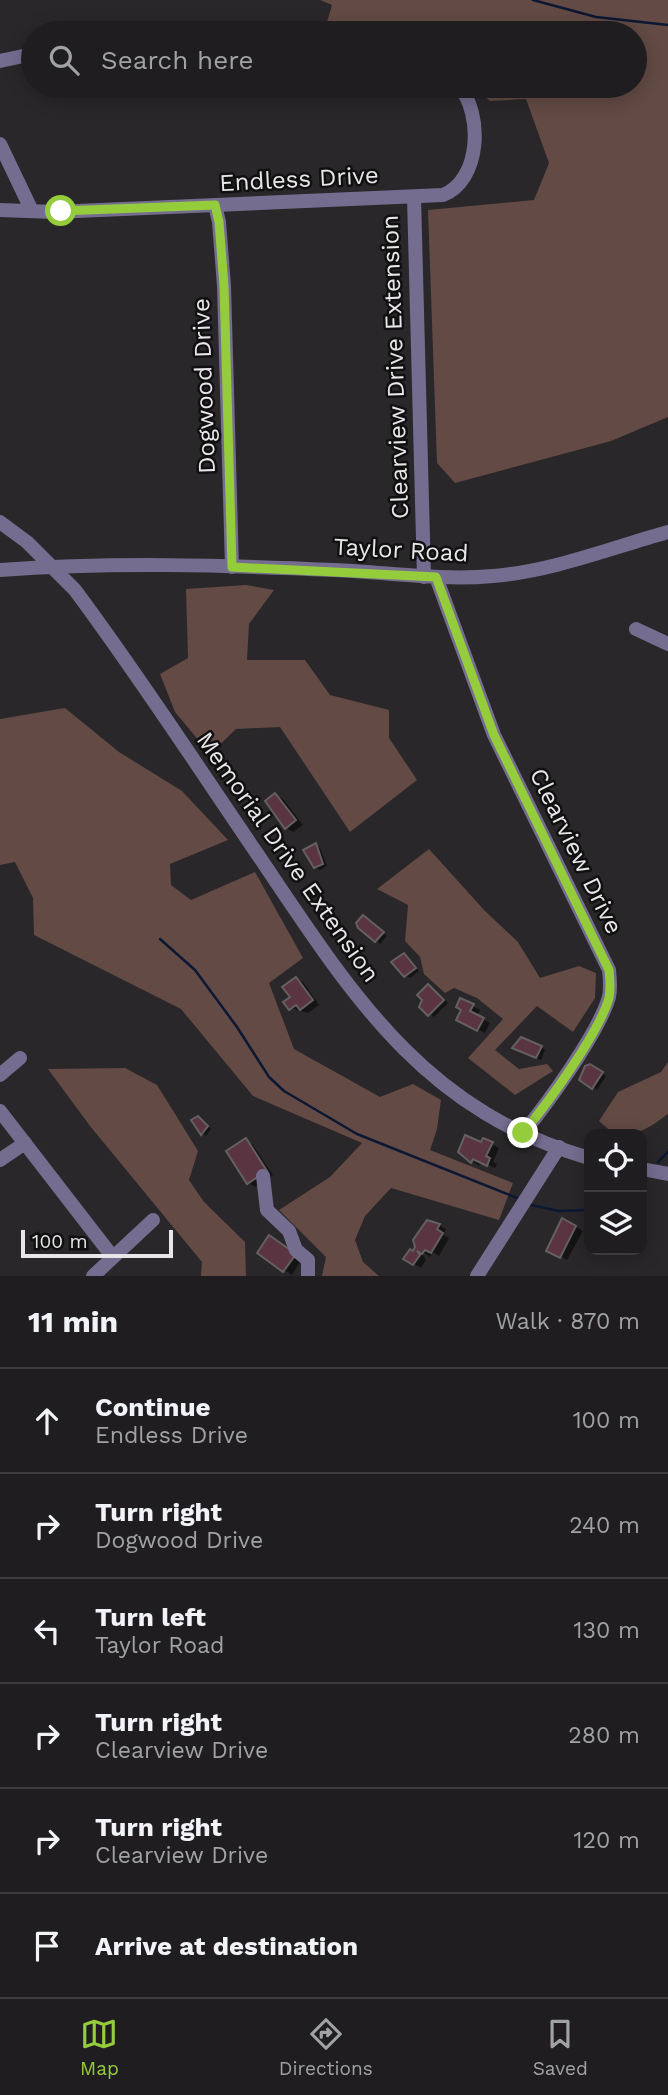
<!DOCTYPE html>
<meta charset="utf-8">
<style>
:root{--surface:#1f1d1f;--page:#2c2a2c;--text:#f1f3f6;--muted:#a1a2a4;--line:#3c3b3d;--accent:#94cc3c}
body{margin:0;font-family:"Work Sans",sans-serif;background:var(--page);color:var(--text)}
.controls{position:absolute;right:21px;bottom:21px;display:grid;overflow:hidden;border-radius:14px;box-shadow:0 4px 18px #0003}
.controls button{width:63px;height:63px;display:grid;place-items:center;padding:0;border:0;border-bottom:2px solid var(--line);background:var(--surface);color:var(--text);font:35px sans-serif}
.scale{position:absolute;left:21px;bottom:18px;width:152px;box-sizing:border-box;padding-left:7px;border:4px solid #e8e6e8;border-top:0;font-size:19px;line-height:24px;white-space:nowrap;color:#e8e6e8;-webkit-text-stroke:5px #111011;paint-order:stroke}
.stop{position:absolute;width:21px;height:21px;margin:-16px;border:5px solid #94cc3c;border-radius:50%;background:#fff}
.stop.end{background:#94cc3c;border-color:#fff;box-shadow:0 2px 7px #0008}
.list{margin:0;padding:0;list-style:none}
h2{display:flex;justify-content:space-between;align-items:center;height:91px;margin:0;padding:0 28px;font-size:30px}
h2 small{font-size:23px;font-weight:400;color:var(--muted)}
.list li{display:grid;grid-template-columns:46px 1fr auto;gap:21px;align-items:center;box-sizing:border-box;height:105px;padding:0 28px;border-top:2px solid var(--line)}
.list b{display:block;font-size:26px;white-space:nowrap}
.list p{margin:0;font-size:23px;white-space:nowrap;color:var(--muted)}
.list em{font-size:23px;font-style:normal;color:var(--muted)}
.icon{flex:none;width:38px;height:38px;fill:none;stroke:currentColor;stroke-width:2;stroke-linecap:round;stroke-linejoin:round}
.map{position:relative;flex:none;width:668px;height:1276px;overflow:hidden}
.search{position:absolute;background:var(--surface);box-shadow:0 4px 18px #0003;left:21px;right:21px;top:21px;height:77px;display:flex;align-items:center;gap:18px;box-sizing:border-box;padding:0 24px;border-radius:38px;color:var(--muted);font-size:26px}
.sheet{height:721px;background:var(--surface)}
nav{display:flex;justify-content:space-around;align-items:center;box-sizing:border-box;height:98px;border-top:2px solid var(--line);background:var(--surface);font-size:19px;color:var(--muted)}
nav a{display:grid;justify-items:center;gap:4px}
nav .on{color:var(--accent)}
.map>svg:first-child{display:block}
.green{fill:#634a44}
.shadow{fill:#0007}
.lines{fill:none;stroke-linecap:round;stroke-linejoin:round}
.stream{stroke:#0c1833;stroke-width:2.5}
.building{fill:#5a3440;stroke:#646061;stroke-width:2}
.minor{stroke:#756d8f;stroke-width:14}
.route{stroke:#94cc3c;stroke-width:9}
.labels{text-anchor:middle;stroke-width:5;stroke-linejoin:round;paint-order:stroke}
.street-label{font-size:24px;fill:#e8e6e8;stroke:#111011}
</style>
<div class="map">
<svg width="668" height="1276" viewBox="0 0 668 1276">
<rect width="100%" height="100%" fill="#292729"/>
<g class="green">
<path d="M320,0h348v417l-57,24 -156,42 -18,-20 -9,-253 106,-10 15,-37 -23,-64 -36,2 -17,-15h162v-53h-292l-18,-4 7,-24z"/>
<path d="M246,585l28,5 -25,34 -2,36h58l25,35 59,15v28l28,42 -67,52 -70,-105 -44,2 -26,25 -35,-42 -15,-38 28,-16 -2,-69z"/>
<path d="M65,708l54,44 63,39 46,49 -58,24 1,21 20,15 64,-28 48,86 -34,25 25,66 86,48 33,-13 28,16 -4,29 -7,21 83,33 -14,37 -108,-32 -26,28 -10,24 8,22 16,14h-57l4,-19 -47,-47 51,-33 32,-34 -109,-47 -72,-87 -147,-74 -1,-37 -18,-36 -15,3v-146z"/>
<path d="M429,849l56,62 33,31 22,36 39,-12 17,7 -1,25 -22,34 -36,-26 -42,44 24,19 28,-5 6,7 -38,24 -47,-37 35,-39 -26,-21 -23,-10 -9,5 -21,-19 -4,-17 -15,-16 3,-36 -31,-16z"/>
<path d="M668,1062v52c-22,16 -27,20 -54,20l-15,-13 19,-29 43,-20z"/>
<path d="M125,1068l32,17 41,66 -9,29 15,22 41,40 1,34h-45l1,-14 -112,-136 -42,-57z"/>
</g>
<g class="shadow">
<path d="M275,795l8,4 20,26 -10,7 -7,-4z"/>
<path d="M316,845l4,3 7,18 -7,4 -5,-3z"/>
<path d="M368,920l19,16 -7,8 -21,-21z"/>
<path d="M404,955l15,16 -9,7 -5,-3z"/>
<path d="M297,979l7,4 15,22 -11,8 -17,-5z"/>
<path d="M433,989l15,14 -14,14 -13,-10z"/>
<path d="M461,1000l19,10 -3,6 13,7 -5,10 -27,-14 5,-10z"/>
<path d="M541,1047l4,3 -4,10 -23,-10z"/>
<path d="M590,1066l16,10 -9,14 -15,-11z"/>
<path d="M198,1118l13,11 -5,7 -4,-3z"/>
<path d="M246,1140l7,5 20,30 -18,12 -7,-5z"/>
<path d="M492,1144l7,4 -6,14 4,2 -2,4 -14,-6 -2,4 -19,-15z"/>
<path d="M562,1220l21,11 -16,29 -18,-10z"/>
<path d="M435,1223l11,6 -3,6 6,3 -10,18 -6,-4 -3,5 -9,-6 5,9 -5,8 -15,-9z"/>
<path d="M270,1238l32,21 -10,16 -33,-22z"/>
</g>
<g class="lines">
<g class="stream">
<path d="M533,0l63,17 72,8"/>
<path d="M160,939l35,31 42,57 32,50 15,14 73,43 160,64"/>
<path d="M658,1162l10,-10"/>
<path d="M642,1182l1,-1"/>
<path d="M531,1205l28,6 30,-1"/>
</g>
</g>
<g class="building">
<path d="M275,793l21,27 -11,9 -20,-28z"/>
<path d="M316,843l7,21 -9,4 -11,-18z"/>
<path d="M363,915l21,17 -9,10 -17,-14 -2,-5z"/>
<path d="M404,953l12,15 -12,9 -13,-15z"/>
<path d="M296,977l17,23 -13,10 -4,-5 -7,5 -6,-8 7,-5 -8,-10z"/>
<path d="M428,984l16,16 -16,16 -9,-9 3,-7 -5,-5z"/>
<path d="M460,998l14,6 -4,7 14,7 -7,13 -21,-11 5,-10 -5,-3z"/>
<path d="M521,1037l21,9 -6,12 -24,-10z"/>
<path d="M590,1064l13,8 -11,17 -13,-9 6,-14z"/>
<path d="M198,1116l10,10 -7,9 -10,-15z"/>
<path d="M465,1135l16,7 2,-4 10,4 -7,14 4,2 -3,8 -14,-7 -2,4 -13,-11z"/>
<path d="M246,1138l21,33 -20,13 -21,-33z"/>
<path d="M562,1218l14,8 -16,32 -14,-7z"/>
<path d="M427,1220l13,4 -3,5 6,4 -12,20 -6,-3 -3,4 -5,-3 3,4 -7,10 -10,-6 7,-10 3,2 2,-4 -2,-7z"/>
<path d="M269,1235l27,19 -13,18 -26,-19z"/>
</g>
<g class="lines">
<g class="minor">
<path d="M252,33h24"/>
<path d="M0,61l33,-7"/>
<path d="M0,144l32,67"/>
<path d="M414,197l10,380"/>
<path d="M215,205l4,17 5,64 8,281"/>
<path d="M0,210l54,2 389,-17c38,-15 40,-81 16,-109"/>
<path d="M0,522l27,20 48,48c64,86 123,177 183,265 92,136 163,255 331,303"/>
<path d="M0,570c110,-8 224,-5 334,0 53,2 106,11 159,6 60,-5 118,-28 175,-44"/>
<path d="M436,577l58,158 115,235c1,9 2,18 0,27 -10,35 -61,106 -86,136"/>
<path d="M636,629l32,15"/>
<path d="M0,1075l20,-17"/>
<path d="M0,1111l112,145"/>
<path d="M0,1160l25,-17"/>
<path d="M642,1169l26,5"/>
<path d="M263,1176l4,34 22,21 7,19 12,10v16"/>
<path d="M93,1276l60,-56"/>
<path d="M477,1276l82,-129"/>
</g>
</g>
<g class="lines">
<path class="route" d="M61,211l154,-6 4,17 5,64 8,281 204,10 58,158 115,235c1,10 2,18 0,28 -10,35 -61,105 -86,135"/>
</g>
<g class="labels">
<g class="street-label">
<text transform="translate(299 179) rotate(-3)" y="8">Endless Drive</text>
<text transform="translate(395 367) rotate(-92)" y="8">Clearview Drive Extension</text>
<text transform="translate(204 386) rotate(-92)" y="8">Dogwood Drive</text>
<text transform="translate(401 550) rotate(3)" y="8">Taylor Road</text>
<text transform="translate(576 851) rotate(64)" y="8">Clearview Drive</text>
<text transform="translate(288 857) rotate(55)" y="8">Memorial Drive Extension</text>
</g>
</g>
</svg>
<div class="controls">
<button><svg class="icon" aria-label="locate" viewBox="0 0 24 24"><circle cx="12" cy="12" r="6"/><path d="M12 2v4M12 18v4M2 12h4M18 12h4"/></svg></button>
<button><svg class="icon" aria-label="layers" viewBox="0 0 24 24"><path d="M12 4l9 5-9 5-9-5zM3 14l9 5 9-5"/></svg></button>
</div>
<div class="scale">100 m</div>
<div class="stop" style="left:61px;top:211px"></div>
<div class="stop end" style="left:523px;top:1133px"></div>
<div class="search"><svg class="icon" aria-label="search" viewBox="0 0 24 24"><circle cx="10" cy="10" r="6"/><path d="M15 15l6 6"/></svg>Search here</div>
</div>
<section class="sheet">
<h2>11 min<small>Walk · 870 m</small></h2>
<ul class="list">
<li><svg class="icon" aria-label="ahead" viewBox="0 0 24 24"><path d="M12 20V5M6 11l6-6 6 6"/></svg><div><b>Continue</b><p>Endless Drive</p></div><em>100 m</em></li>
<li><svg class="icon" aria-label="right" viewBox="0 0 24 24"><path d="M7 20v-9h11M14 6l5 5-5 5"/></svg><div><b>Turn right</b><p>Dogwood Drive</p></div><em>240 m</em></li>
<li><svg class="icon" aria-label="left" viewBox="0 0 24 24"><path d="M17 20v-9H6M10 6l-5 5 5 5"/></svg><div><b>Turn left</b><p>Taylor Road</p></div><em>130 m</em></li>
<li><svg class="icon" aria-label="right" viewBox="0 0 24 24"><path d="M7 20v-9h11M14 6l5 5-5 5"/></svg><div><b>Turn right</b><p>Clearview Drive</p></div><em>280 m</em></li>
<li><svg class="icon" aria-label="right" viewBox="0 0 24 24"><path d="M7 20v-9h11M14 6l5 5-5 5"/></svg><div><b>Turn right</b><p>Clearview Drive</p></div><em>120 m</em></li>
<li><svg class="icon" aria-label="arrive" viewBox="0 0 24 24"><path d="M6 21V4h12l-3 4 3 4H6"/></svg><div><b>Arrive at destination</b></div></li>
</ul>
</section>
<nav>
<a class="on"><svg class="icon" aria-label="map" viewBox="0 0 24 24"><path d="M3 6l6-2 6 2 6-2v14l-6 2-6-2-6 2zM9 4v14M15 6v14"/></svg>Map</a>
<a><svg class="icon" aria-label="directions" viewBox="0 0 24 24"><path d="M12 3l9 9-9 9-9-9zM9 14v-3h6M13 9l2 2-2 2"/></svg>Directions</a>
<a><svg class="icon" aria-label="saved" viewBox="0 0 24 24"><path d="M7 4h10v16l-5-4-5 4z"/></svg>Saved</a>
</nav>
